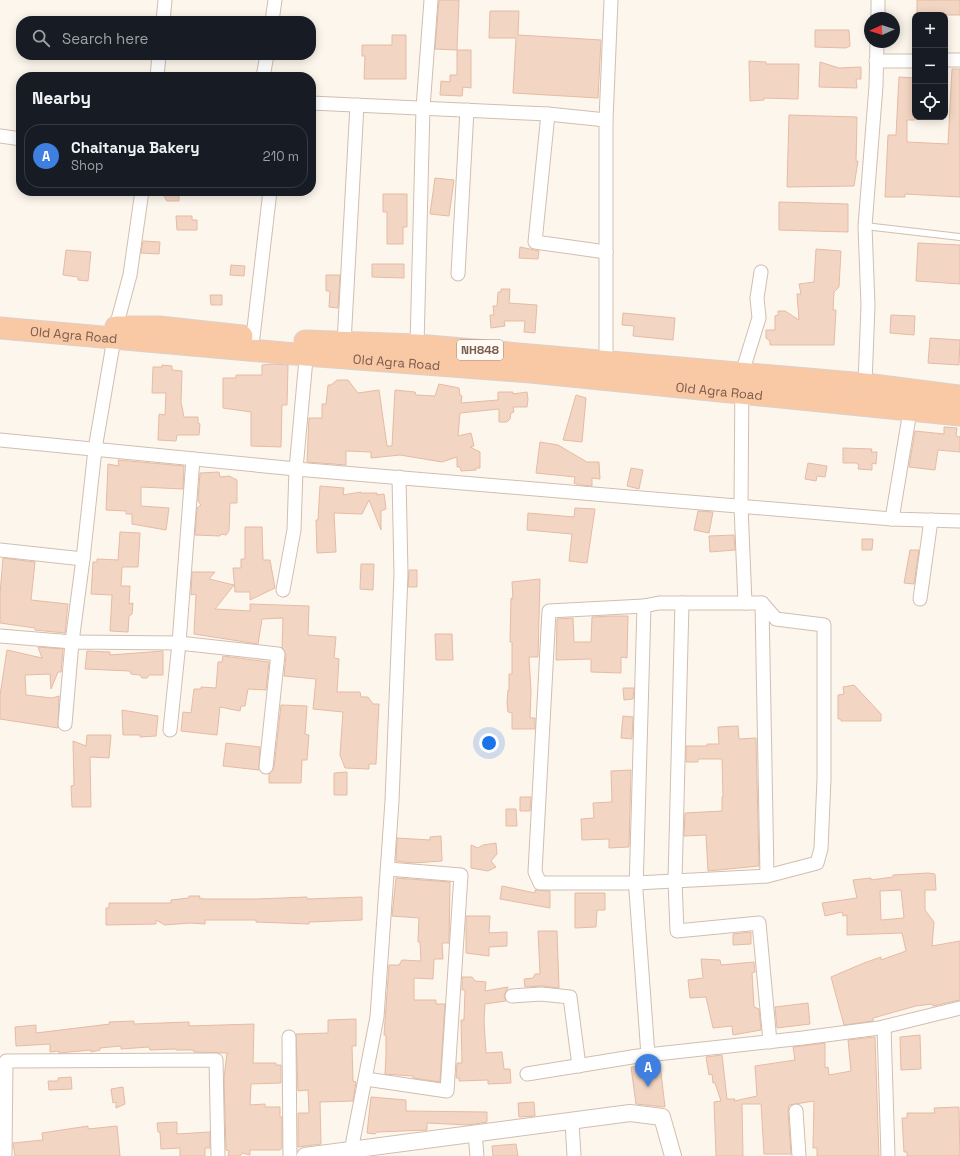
<!DOCTYPE html>
<meta charset="utf-8">
<style>
:root{--surface:#171b24;--page:#20242c;--text:#f1f3f6;--muted:#9ea1a6;--line:#363941;--accent:#e76f51}
body{margin:0;font-family:"Space Grotesk",sans-serif;background:var(--page);color:var(--text)}
.controls{position:absolute;right:12px;top:12px;display:grid;overflow:hidden;border-radius:8px;box-shadow:0 2px 10px #0003}
.controls button{width:36px;height:36px;display:grid;place-items:center;padding:0;border:0;border-bottom:1px solid var(--line);background:var(--surface);color:var(--text);font:20px sans-serif}
.compass{position:absolute;left:864px;top:12px;width:36px;height:36px;border-radius:50%;background:var(--surface);box-shadow:0 2px 10px #0003;rotate:267deg}
.you{position:absolute;left:489px;top:743px;width:14px;height:14px;margin:-10px;border:3px solid #fff;border-radius:50%;background:#1a73e8;box-shadow:0 0 0 6px #1a73e833}
.badge{display:grid;place-items:center;width:26px;height:26px;border-radius:50%;background:var(--accent);color:#fff;font-size:13px;font-weight:700}
.pin{position:absolute;translate:-50% -33px;filter:drop-shadow(0 1px 2px #0008)}
.pin::after{content:'';position:absolute;top:21px;width:14px;height:12px;background:inherit;clip-path:polygon(0 0,100% 0,50% 100%)}
.list{margin:0;padding:0;list-style:none}
h2{display:flex;justify-content:space-between;align-items:center;height:52px;margin:0;padding:0 16px;font-size:17px}
h2 small{font-size:13px;font-weight:400;color:var(--muted)}
.list li{display:grid;grid-template-columns:26px 1fr auto;gap:12px;align-items:center;box-sizing:border-box;height:64px;margin:0 8px 8px;padding:0 8px;border:1px solid var(--line);border-radius:16px}
.list b{display:block;font-size:15px;white-space:nowrap}
.list p{margin:0;font-size:13px;white-space:nowrap;color:var(--muted)}
.list em{font-size:13px;font-style:normal;color:var(--muted)}
.icon{flex:none;width:22px;height:22px;fill:none;stroke:currentColor;stroke-width:2;stroke-linecap:round;stroke-linejoin:round}
.map{position:relative;flex:none;width:960px;height:1156px;overflow:hidden}
.search{position:absolute;background:var(--surface);box-shadow:0 2px 10px #0003;left:16px;top:16px;width:300px;height:44px;display:flex;align-items:center;gap:10px;box-sizing:border-box;padding:0 14px;border-radius:16px;color:var(--muted);font-size:15px}
.panel{position:absolute;background:var(--surface);box-shadow:0 2px 10px #0003;left:16px;top:72px;width:300px;height:124px;border-radius:16px}
.map>svg:first-child{display:block}
.building{fill:#f3d5c3;stroke:#e6bba3;fill-rule:evenodd}
.lines{fill:none;stroke-linecap:round;stroke-linejoin:round}
.service-casing{stroke:#d1beb0;stroke-width:8}
.minor-casing{stroke:#d1beb0;stroke-width:15}
.tertiary-casing{stroke:#d1beb0;stroke-width:18}
.trunk-casing{stroke:#dad1cd;stroke-width:23}
.service{stroke:#fff;stroke-width:6}
.minor{stroke:#fff;stroke-width:13}
.tertiary{stroke:#fff;stroke-width:16}
.trunk{stroke:#f9c8a4;stroke-width:21}
.labels{text-anchor:middle;stroke-width:3;stroke-linejoin:round;paint-order:stroke}
.shield{fill:#fffaf3;stroke:#a28b7f;stroke-width:1}
.shield-label{font-size:12px;font-weight:bold;fill:#7a5c4d}
.street-label{font-size:13px;fill:#7a5c4d;stroke:#fffaf3}
</style>
<div class="map">
<svg width="960" height="1156" viewBox="0 0 960 1156">
<rect width="100%" height="100%" fill="#fdf6ec"/>
<g class="building">
<path d="M439,0h20l-2,50h14v38l-8,-1 -1,9 -22,-1 1,-14 9,1v-7h7v-25l-22,-1z"/>
<rect x="917" y="0" width="43" height="15"/>
<path d="M490,11h29l-1,24 83,5 -3,58 -85,-5 3,-55h-27z"/>
<path d="M815,30h34l1,16 -4,2 -31,-1z"/>
<path d="M392,35h14v44h-42l1,-23h-3v-11h30z"/>
<path d="M749,61l17,1v2h33l-1,35 -34,-1v2l-14,1z"/>
<path d="M820,62l19,6 22,-1v12h-5l1,9 -38,-1z"/>
<path d="M952,69h8v128l-55,-3v3h-20l3,-62h8l3,-58 16,1v42h-8v22l41,2z"/>
<path d="M789,115l68,2 -1,44h2l-4,25 -67,1z"/>
<path d="M435,178l19,2 -5,36 -19,-2z"/>
<path d="M161,191h18v10h-12z"/>
<path d="M383,194h24v33h-4v17h-16v-32h-4z"/>
<path d="M779,202l69,2v28l-69,-2z"/>
<path d="M176,216h16v4h5v10h-20z"/>
<path d="M143,241l17,1 -1,12 -18,-1z"/>
<path d="M918,243l42,2v39l-44,-3z"/>
<path d="M520,247l19,4 -1,8 -19,-1z"/>
<path d="M816,249l25,2 -2,36 -5,5 -1,18h3l-2,35h-64v-4l-4,-3v-8h9v-14l3,-1v-4h7l14,9 -2,-26h4l-2,-10 15,-2z"/>
<path d="M66,250l25,2 -3,29 -10,-1v-3l-15,-2z"/>
<path d="M372,264h32v14l-32,-1z"/>
<path d="M231,265l14,1 -1,10 -14,-1z"/>
<path d="M326,275h14l-2,33 -9,-1 1,-16h-4z"/>
<path d="M501,289h9l-1,14 28,2 -2,28 -11,-1 1,-11h-21l1,5 -14,2 -1,-13h4l-1,-9h4l1,-14h3z"/>
<path d="M210,295h12v10h-11z"/>
<path d="M623,313l52,5 -2,22 -40,-4 1,-10 -12,-1z"/>
<path d="M891,315l24,1 -1,19 -24,-2z"/>
<path d="M930,338l30,2 -1,25 -31,-2z"/>
<path d="M272,364l16,1 -1,40h-5l-1,42 -30,-1v-34l-28,-4v-30h13v-3h26v-10z"/>
<path d="M162,365l10,1v4l10,1 -1,31 3,15h14v6l2,1 -1,11h-22l-1,6 -18,-1 1,-26 6,1 1,-22h-14l1,-26h9z"/>
<path d="M337,380h11l10,13 21,-3 8,56h5l3,-56 20,2 1,3 19,1 4,-12 20,4 1,7 2,1 -1,7 37,-3v-8h15v2l14,-2 1,7 -1,8h-14l1,5 -3,1 -1,6 -3,3h-8v-13l-39,4 -2,23 13,-3 3,13 -4,1 10,5v16h-4v2l-15,1 -1,-4h-3v-10l-15,5 -42,-7 -29,3v-6l-25,-1v14l-39,-3 2,-44h13v-14h4l2,-19h3z"/>
<path d="M576,395l10,3 -4,44 -19,-2z"/>
<path d="M944,427l13,1 -1,8 4,1v15l-22,-2 -3,20 -26,-3 6,-36 29,3z"/>
<path d="M540,442l18,3 29,17h12l1,17 -8,-1v8l-12,-1 -6,-2 1,-6 -39,-4z"/>
<path d="M843,448l29,1 -1,3h6l-1,12 -4,-1v7l-14,-1 1,-4 -3,-2h-13z"/>
<path d="M118,460l66,6 -1,23 -42,-2v19l28,2 -3,22 -34,-6v-10h-6v-3l-20,-1 2,-46 11,2z"/>
<path d="M808,463l19,3 -2,11 -8,-1 -1,5 -11,-2z"/>
<path d="M631,468l12,2 -4,19 -12,-3z"/>
<path d="M219,472l1,5 9,-1 8,4v23h-7l-1,28 -3,4 -5,-1 -1,2 -25,-1 2,-27 4,-3 -3,-4 2,-28z"/>
<path d="M320,486l24,2 -1,7 18,-3v1h16v2l7,-1 2,15 -5,2v19l-12,-30 -7,14 -28,-1 2,39 -19,1 -1,-33h2z"/>
<path d="M575,508l20,1 -8,54 -18,-2 3,-27 -45,-4 1,-17 46,4z"/>
<path d="M698,511l15,1 -4,21 -15,-3z"/>
<path d="M245,527h17l1,33h7l5,28 -25,12v-8h-15l-2,-24h8v-9h4z"/>
<path d="M120,532l20,1 -2,34h-16l-1,19h9l-1,18 4,-1 -1,11 -3,2 -1,16 -18,-1 2,-36 -21,-1 2,-32h4v-3l21,1z"/>
<path d="M734,535l1,15 -25,2 -1,-16z"/>
<path d="M862,539h11l-1,11h-10z"/>
<path d="M910,550h9l-5,34 -10,-1z"/>
<path d="M3,558l32,4 -4,38 37,4 -3,29 -30,-3v-2l-35,-5v-29z"/>
<path d="M361,564h13l-1,26 -13,-1z"/>
<path d="M409,570h8v17h-9z"/>
<path d="M192,572h23l-6,7 25,6 -19,24 35,2v-7l59,2 -1,29 28,2 -2,21 5,1 -2,33h23l1,5h7l5,7h6l-3,60h-7v5l-24,-1 -5,-13 3,-43 -30,-3 3,-30 -32,-3 2,-21 -4,-8 1,-29 -21,1 -4,25 -64,-10 2,-40 -5,1z"/>
<path d="M540,579l-2,78h-9l2,34 -1,27h5v11h-23v-16l-4,-1 -1,-10 1,-12h1v-16h3v-32h-2l1,-44 2,1 -1,-17z"/>
<path d="M612,616h16l-1,42 -6,-1v16l-30,-1v-13l-35,1 1,-41 16,-1 1,24h17l1,-25z"/>
<path d="M435,634h17l1,26h-17z"/>
<path d="M38,647l25,2 -2,23h-3l-7,17 -1,-15 -25,1 1,20 26,3 7,-2 -1,32 -58,-9v-24l7,-45 35,8z"/>
<path d="M87,651l23,1v3l53,-4v24h-14l-2,3h-5l-2,-3 -9,-1 -1,-3 -45,-2z"/>
<path d="M223,656l46,6 -3,28 -18,-1 -3,17h-4l-1,5 -20,-4 -3,28 -36,-4 2,-19 8,1 3,-24h7v-2l15,1 2,-26h4z"/>
<path d="M854,685l27,29v7h-40v-2h-3v-24l6,-1 -1,-7z"/>
<path d="M623,688h11l-1,11 -9,1z"/>
<path d="M281,705l26,1 -2,28 4,1 -2,25h-5l-1,23h-32v-9l5,-6z"/>
<path d="M122,710l36,6 -2,20 -16,1v-2h-17z"/>
<path d="M623,716l10,1 -1,22 -11,-1z"/>
<path d="M738,726l1,13 17,-1 3,128 -51,5 -2,-36 -22,1 1,-23 37,-2v-14h1l-1,-38h-24v3h-12v-16h21v-2h12l-1,-17z"/>
<path d="M87,735h24l-2,23 -19,-1 1,50h-19l-1,-21 3,-1 -1,-44 13,5z"/>
<path d="M226,743l34,4 -1,23 -36,-4z"/>
<path d="M631,770l-2,77 -20,1v-9l-27,1 -1,-21 13,-1 -1,-15 19,-1 -1,-31z"/>
<path d="M347,772v23h-13v-22z"/>
<path d="M520,797h11l-1,14h-10z"/>
<path d="M506,809h10l1,17h-11z"/>
<path d="M441,836l1,25 -30,2 -16,-2 1,-23 33,2v-3z"/>
<path d="M496,843l1,11 -6,7 5,6 -8,4 -17,-3v-23l7,3 5,-3z"/>
<path d="M928,873l7,1 1,16h-11v20l9,12 -2,24 28,-5v59l-27,6 -1,-2 -16,2 -43,12v3l-29,4 -13,-48 33,-14 17,-6v3l25,-9 -4,-18 -55,2v-20l-4,1 -1,-4 -17,4 -3,-13 35,-5 -4,-18 18,-2v2l22,-3v-2zM901,890l3,28 -23,2 -1,-29z"/>
<path d="M396,878l54,4 -1,61h-7l1,16h-9l-1,20 -19,-1v22h22v4h9l-5,78 -27,-4v-2l-28,-2 1,-18v-21h-2l5,-70h10l3,-5 19,1 -1,-19h-2l1,-24 -27,-2z"/>
<path d="M502,886l33,7v-3l15,1v17l-50,-9z"/>
<path d="M575,893h30v17h-8l-1,17 -21,1z"/>
<path d="M189,896h11l-1,2 5,1h53l50,-2v2l55,-2v23l-53,2v2l-53,-2v-2h-51v4l-15,-1 -25,2 -9,-5v4l-50,1v-17h3v-5h62v-3l18,-2z"/>
<path d="M466,916h24l-1,17 18,-1v14l-18,1v9l-23,-3z"/>
<path d="M538,931h19l2,57 -17,-2 -17,1 -1,-8 9,-1 2,-4h5z"/>
<path d="M751,932v12l-18,1v-11z"/>
<path d="M701,959l19,1 1,5 33,-3 1,10 -3,1 2,34 5,2 2,21 -28,5 -1,-9 -19,2 -7,-31 -16,1 -2,-18 15,-2z"/>
<path d="M462,977h10l3,4 11,1 -1,9 23,-4 -4,9 2,5 -21,3 -1,17 2,32 16,-1 2,17h6l1,14 -23,1v-4l-29,1v-3h-3l1,-15h5l-1,-43h3l1,-30h-3z"/>
<path d="M808,1003l2,21 -33,4 -2,-21z"/>
<path d="M356,1019v27h-4l1,35 3,1 -3,19 -33,1 1,42 -23,3v-34h11l-1,-23 -10,1 -2,-57 32,-1v-13z"/>
<path d="M134,1021v3l55,-2v4l65,-2 -1,39h23v2h5v18l-30,1 -1,21 15,-1v3h15v10h2v31l-2,2h-30v5l-8,-2 -2,3h-12l1,-5 -3,-1 -2,-72 3,-25 -33,-1 -1,-2h-17v-1l-26,1 -1,-3 -28,2v-3l-21,2v2l-9,2v-2l-32,3v-2l-9,1v-8l-34,2 -1,-19 21,-2v8l74,-9 -1,-2z"/>
<path d="M920,1035l1,34 -20,1 -1,-33z"/>
<path d="M875,1037l4,119h-62v-8h-4l1,-47 -25,4 -1,7 3,42h-27l-3,-50h-19l1,52h-27l-2,-54 7,-1 -6,-18h-2l-1,-9 -3,1 -3,-18 16,-2 5,44h8l-1,2 23,-5 -2,-30 40,-6 -2,-13 32,-4v25l3,-1 1,8 22,-4 -3,-31z"/>
<path d="M660,1064l5,43 -29,-3 -5,-37z"/>
<path d="M71,1077l1,12 -23,1 -1,-9h10v-3z"/>
<path d="M123,1087l2,17 -9,4v-6l-3,1 -2,-14z"/>
<path d="M371,1097l35,3v11l81,1v10l-19,3 -41,-2v7l-50,2 -2,2 -8,-1z"/>
<path d="M534,1102l1,14 -16,1 -1,-14z"/>
<path d="M959,1107l1,49h-53v-4h-3l-2,-34h5v-5h28l-1,-5z"/>
<path d="M177,1122v12l33,-2v16h-5v8h-25v-8l-19,1 -1,-17h-2l-1,-9z"/>
<path d="M88,1126v3l29,-3 3,30h-105l-2,-13 30,-3 -1,-7z"/>
<path d="M516,1144l2,12h-25l-1,-10z"/>
</g>
<g class="lines">
<defs>
<path id="service" d="M865,226l95,11"/>
<g id="minor">
<path d="M878,18v-18"/>
<path d="M163,21l2,-21"/>
<path d="M272,21l3,-21"/>
<path d="M945,60h15"/>
<path d="M876,61h39"/>
<path d="M157,77l2,-22"/>
<path d="M263,77l4,-22"/>
<path d="M311,103l237,11 58,6"/>
<path d="M548,114l-13,128 71,10"/>
<path d="M0,136l21,3"/>
<path d="M458,274l9,-164"/>
<path d="M253,337l17,-146"/>
<path d="M344,343l13,-238"/>
<path d="M417,345l6,-237 8,-108"/>
<path d="M606,361v-241l5,-120"/>
<path d="M865,384l3,-79 -3,-79 11,-140 1,-44"/>
<path d="M910,411l-18,108 68,2"/>
<path d="M0,440l296,29 596,50"/>
<path d="M0,550l83,9"/>
<path d="M283,590l11,-60 2,-61 11,-121"/>
<path d="M920,599l11,-79"/>
<path d="M659,603h103l14,16 48,6v154l-3,70 -4,14 -50,13 -131,7h-96l-5,-11 14,-261 95,-5z"/>
<path d="M682,603l-7,278 2,50 82,-8 11,119"/>
<path d="M745,603l-4,-97 1,-133 17,-55 -2,-20 4,-26"/>
<path d="M762,603l5,273"/>
<path d="M644,606l-8,285 12,164"/>
<path d="M0,636l72,6 11,-83 12,-110 21,-122 14,-52 12,-84"/>
<path d="M65,724l7,-82 107,1 14,-184"/>
<path d="M170,730l9,-87 99,11 -12,113"/>
<path d="M512,996l29,-2 29,3 9,69"/>
<path d="M884,1027l4,129"/>
<path d="M289,1037l1,119"/>
<path d="M527,1074l111,-18 165,-18 76,-10 81,-20"/>
<path d="M366,1079l81,12 14,-216 -73,-6"/>
<path d="M796,1111l3,45"/>
<path d="M572,1122l2,34"/>
<path d="M475,1133l2,23"/>
<path d="M351,1151l26,-134 15,-216 9,-227 -2,-97"/>
<path d="M5,1156l1,-95 210,-1 2,96"/>
</g>
<path id="tertiary" d="M305,1156l325,-43 32,4 11,39"/>
<g id="trunk">
<path d="M116,327h43l83,9"/>
<path id="s1" d="M0,328l306,27 225,17 429,43"/>
<path d="M305,341l112,4 448,39 95,12"/>
</g>
</defs>
<use href="#service" class="service-casing"/>
<use href="#minor" class="minor-casing"/>
<use href="#tertiary" class="tertiary-casing"/>
<use href="#trunk" class="trunk-casing"/>
<use href="#service" class="service"/>
<use href="#minor" class="minor"/>
<use href="#tertiary" class="tertiary"/>
<use href="#trunk" class="trunk"/>
</g>
<g class="labels">
<rect class="shield" x="457" y="340" width="46" height="20" rx="3"/>
<g class="shield-label">
<text x="480" y="354">NH848</text>
</g>
<g class="street-label">
<text dy="5" stroke="none"><textPath href="#s1" startOffset="74">Old Agra Road</textPath></text>
<text dy="5" stroke="none"><textPath href="#s1" startOffset="398">Old Agra Road</textPath></text>
<text dy="5" stroke="none"><textPath href="#s1" startOffset="722">Old Agra Road</textPath></text>
</g>
</g>
</svg>
<div class="controls">
<button>+</button>
<button>−</button>
<button><svg class="icon" aria-label="locate" viewBox="0 0 24 24"><circle cx="12" cy="12" r="6"/><path d="M12 2v4M12 18v4M2 12h4M18 12h4"/></svg></button>
</div>
<svg class="compass" viewBox="-18 -18 36 36"><path d="M0-13l5 13h-10z" fill="#e53935"/><path d="M0 13l5-13h-10z" fill="#9ea1a6"/></svg>
<div class="you"></div>
<div class="pin badge" style="left:648px;top:1087px;background:#3f7fe0">A</div>
<div class="search"><svg class="icon" aria-label="search" viewBox="0 0 24 24"><circle cx="10" cy="10" r="6"/><path d="M15 15l6 6"/></svg>Search here</div>
<section class="panel">
<h2>Nearby<small></small></h2>
<ul class="list">
<li><span class="badge" style="background:#3f7fe0">A</span><div><b>Chaitanya Bakery</b><p>Shop</p></div><em>210 m</em></li>
</ul>
</section>
</div>
